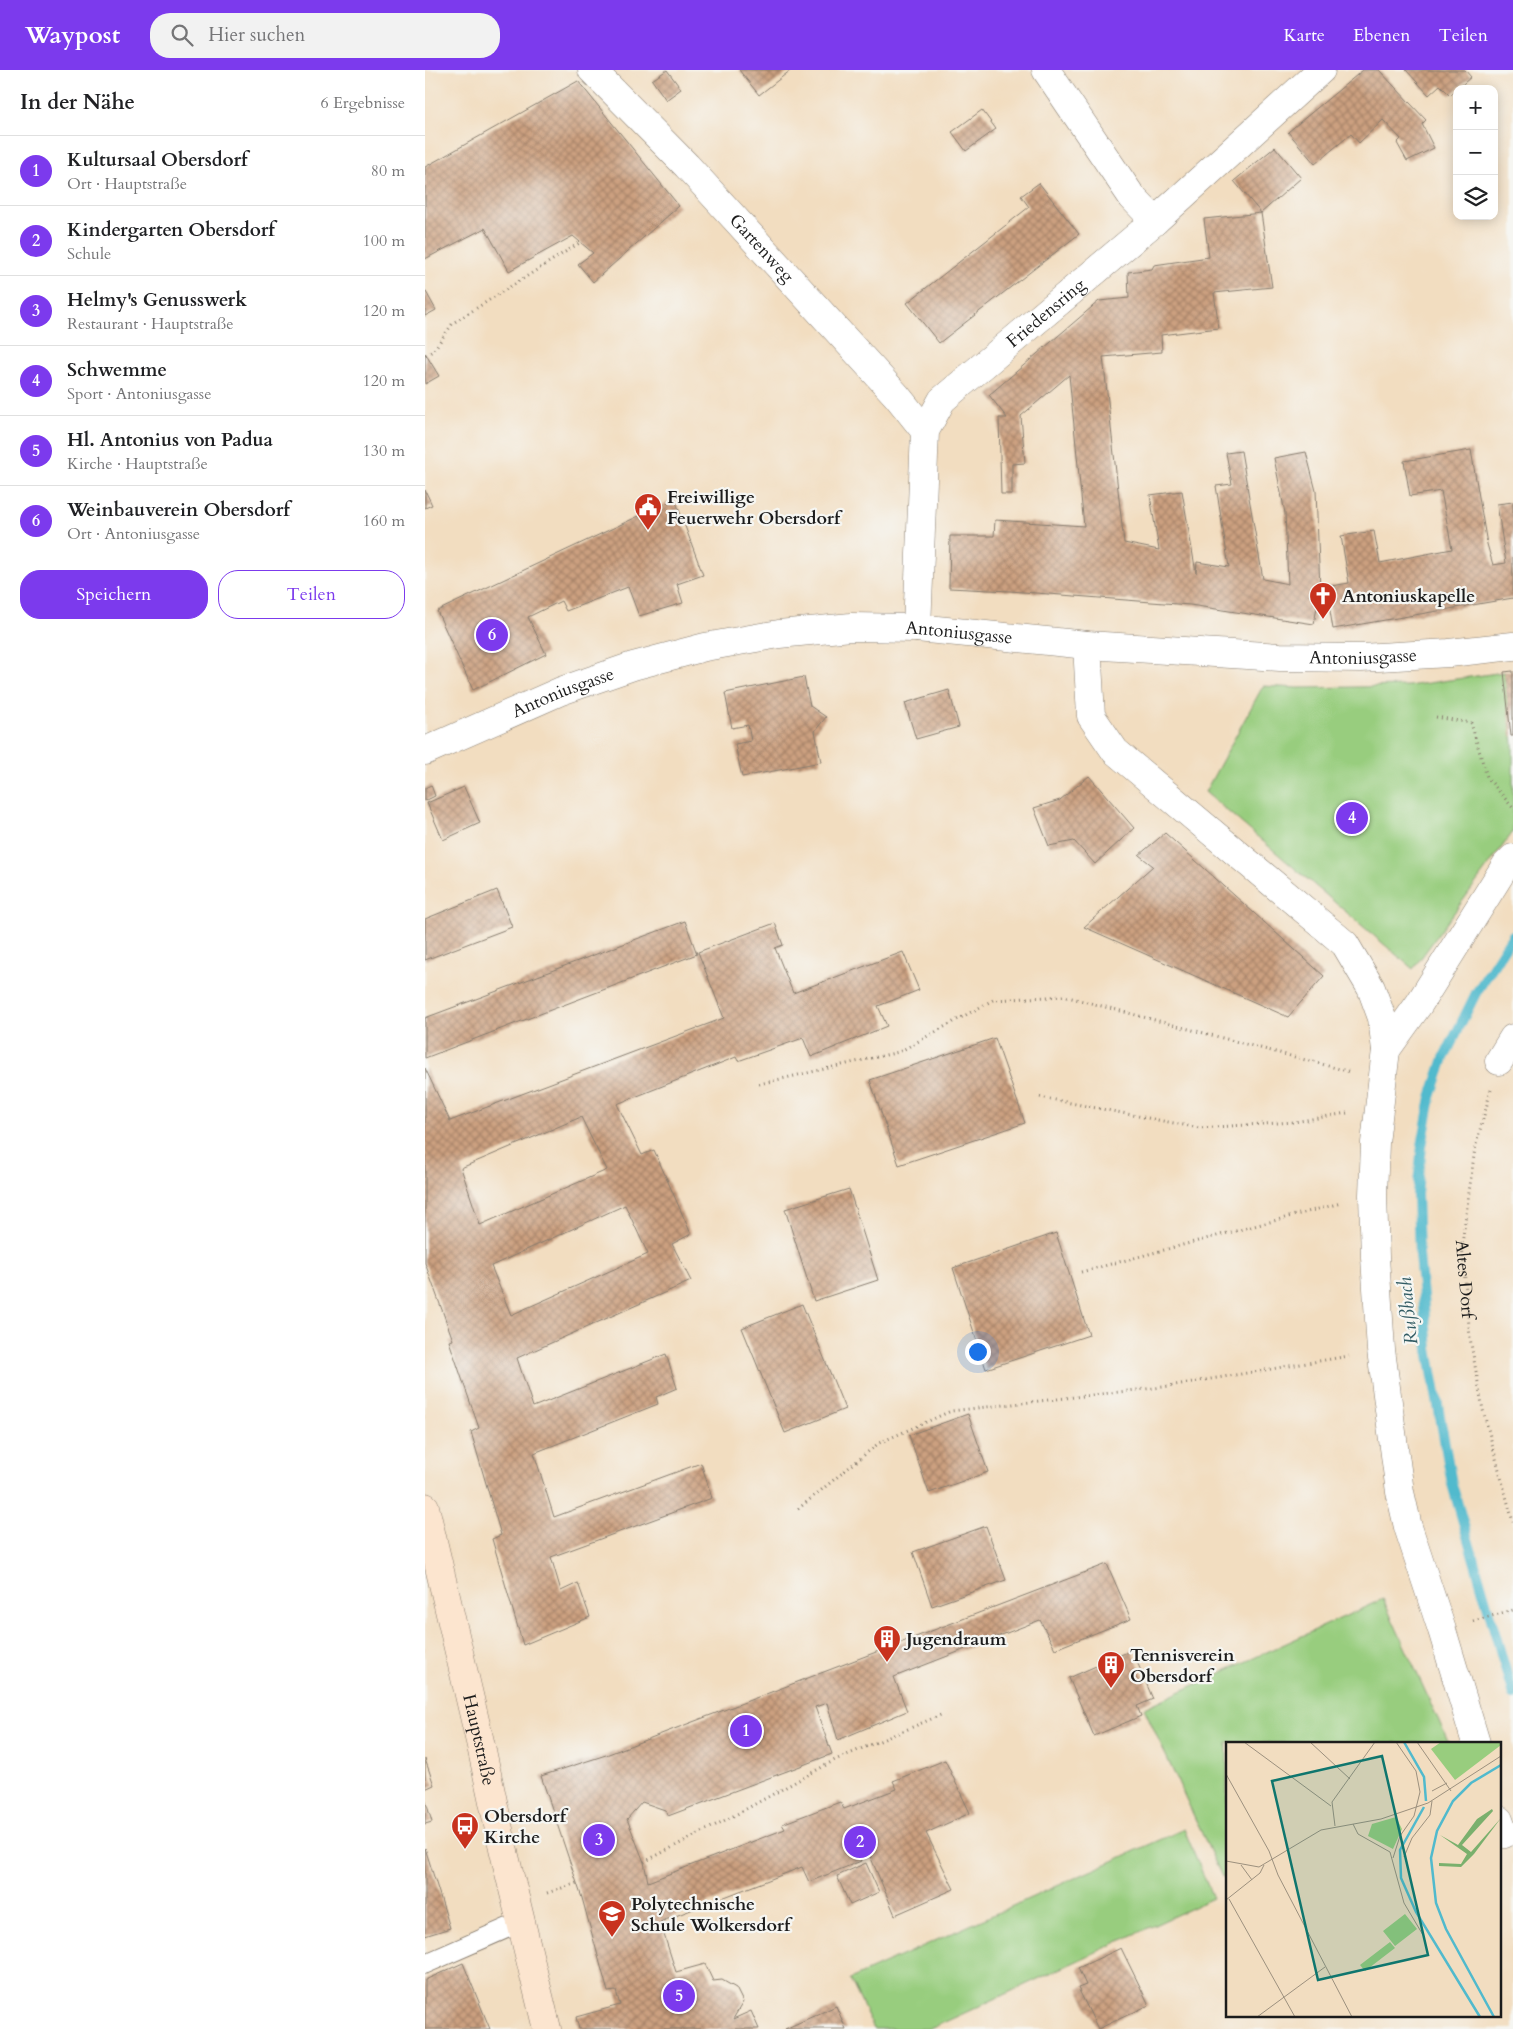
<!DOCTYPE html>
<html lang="de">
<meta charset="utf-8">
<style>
:root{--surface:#fff;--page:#f2f2f2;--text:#202124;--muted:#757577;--line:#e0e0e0;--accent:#7c3aed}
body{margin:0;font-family:Cardo,serif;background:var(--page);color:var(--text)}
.controls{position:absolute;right:15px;top:15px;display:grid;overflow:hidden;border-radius:10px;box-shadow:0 2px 12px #0003}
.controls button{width:45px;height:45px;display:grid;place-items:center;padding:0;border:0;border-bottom:1px solid var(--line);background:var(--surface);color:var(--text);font:25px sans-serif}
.you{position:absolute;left:552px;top:1281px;width:18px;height:18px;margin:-12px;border:4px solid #fff;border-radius:50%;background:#1a73e8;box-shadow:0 0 0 8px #1a73e833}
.badge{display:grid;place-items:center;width:32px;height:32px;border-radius:50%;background:var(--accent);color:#fff;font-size:16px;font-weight:700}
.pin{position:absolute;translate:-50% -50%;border:2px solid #fff;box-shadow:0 1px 5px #0006}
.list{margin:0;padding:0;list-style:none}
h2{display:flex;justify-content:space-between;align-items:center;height:65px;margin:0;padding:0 20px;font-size:21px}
h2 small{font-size:16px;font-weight:400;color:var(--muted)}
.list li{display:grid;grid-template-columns:32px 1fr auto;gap:15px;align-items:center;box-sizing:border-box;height:70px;padding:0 20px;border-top:1px solid var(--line)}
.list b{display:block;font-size:19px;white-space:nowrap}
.list p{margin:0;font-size:16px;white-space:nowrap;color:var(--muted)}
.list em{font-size:16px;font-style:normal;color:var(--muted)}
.actions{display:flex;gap:10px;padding:15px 20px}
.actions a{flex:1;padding:11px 0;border:1px solid var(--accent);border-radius:20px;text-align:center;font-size:18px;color:var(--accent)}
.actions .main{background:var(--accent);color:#fff}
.icon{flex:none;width:28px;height:28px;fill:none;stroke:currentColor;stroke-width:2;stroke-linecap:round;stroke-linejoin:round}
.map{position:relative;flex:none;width:1088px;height:1959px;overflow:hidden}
header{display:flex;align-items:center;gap:30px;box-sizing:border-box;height:70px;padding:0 25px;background:var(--accent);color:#fff}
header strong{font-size:24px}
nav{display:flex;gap:28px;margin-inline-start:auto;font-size:18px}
.search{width:350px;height:45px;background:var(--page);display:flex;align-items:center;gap:12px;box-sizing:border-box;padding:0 18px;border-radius:20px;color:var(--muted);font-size:19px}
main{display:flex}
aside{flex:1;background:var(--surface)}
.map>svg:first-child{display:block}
.green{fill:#98cd7e;stroke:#5a744d}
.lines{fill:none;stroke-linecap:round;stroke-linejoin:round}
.stream{stroke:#51bacd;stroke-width:10}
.building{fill:url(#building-cross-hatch);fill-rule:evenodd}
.service-casing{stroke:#877c6e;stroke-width:21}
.minor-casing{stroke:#877c6e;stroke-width:29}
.tertiary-casing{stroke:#877c6e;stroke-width:29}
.secondary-casing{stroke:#877c6e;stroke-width:29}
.path{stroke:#877c6e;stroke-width:3;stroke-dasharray:1 4;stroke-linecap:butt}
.service{stroke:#fff;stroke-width:19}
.minor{stroke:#fff;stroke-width:28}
.tertiary{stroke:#fff;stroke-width:28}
.secondary{stroke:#fce5cf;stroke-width:28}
.labels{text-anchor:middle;stroke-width:4.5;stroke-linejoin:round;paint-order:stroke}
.street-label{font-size:18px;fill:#1c1c1c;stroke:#f6f6f2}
.poi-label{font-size:18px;font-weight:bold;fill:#1c1c1c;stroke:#f6f6f2;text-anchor:start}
.water-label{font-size:19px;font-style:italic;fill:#315b63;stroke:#f6f6f2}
.inset-river{fill:none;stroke:#51bacd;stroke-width:2.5}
.inset-road{fill:none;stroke:#9c907e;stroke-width:1}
.view{fill:#0f766e;fill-opacity:0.15;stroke:#0f766e;stroke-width:2.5}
.inset-edge{fill:none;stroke:#1c1c1c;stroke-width:2.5}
</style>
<header>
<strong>Waypost</strong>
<div class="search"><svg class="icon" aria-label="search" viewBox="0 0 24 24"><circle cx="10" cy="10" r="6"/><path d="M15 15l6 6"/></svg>Hier suchen</div>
<nav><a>Karte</a><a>Ebenen</a><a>Teilen</a></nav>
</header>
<main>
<aside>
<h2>In der Nähe<small>6 Ergebnisse</small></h2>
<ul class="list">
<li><span class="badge">1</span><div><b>Kultursaal Obersdorf</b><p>Ort · Hauptstraße</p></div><em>80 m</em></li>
<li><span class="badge">2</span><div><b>Kindergarten Obersdorf</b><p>Schule</p></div><em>100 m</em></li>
<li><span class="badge">3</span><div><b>Helmy's Genusswerk</b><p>Restaurant · Hauptstraße</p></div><em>120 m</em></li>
<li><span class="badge">4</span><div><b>Schwemme</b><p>Sport · Antoniusgasse</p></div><em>120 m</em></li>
<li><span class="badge">5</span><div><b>Hl. Antonius von Padua</b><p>Kirche · Hauptstraße</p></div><em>130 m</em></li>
<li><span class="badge">6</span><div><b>Weinbauverein Obersdorf</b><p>Ort · Antoniusgasse</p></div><em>160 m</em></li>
</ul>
<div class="actions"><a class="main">Speichern</a><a>Teilen</a></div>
</aside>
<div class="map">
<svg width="1088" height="1959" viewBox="0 0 1088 1959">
<defs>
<pattern id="building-cross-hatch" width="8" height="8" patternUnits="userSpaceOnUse" patternTransform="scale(1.25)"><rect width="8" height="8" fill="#cca080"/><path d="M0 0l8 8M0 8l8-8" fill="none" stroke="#a58268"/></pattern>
</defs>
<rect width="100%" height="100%" fill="#f6f6f2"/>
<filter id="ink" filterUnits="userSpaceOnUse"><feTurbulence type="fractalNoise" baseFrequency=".02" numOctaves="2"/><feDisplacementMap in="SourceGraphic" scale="10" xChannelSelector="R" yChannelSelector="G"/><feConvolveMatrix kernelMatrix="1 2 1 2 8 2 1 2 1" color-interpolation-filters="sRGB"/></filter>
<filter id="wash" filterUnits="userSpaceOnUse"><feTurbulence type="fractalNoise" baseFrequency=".0096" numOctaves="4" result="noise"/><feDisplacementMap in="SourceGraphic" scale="20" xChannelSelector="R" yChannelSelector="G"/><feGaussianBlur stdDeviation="1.12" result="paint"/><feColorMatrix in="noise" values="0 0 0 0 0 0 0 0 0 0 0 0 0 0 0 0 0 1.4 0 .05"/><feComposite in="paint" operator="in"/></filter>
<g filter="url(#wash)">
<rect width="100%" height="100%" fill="#f2ddc0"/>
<g class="green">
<path d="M1079,602l9,72v88l-100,137 -208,-177 58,-106 35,2 110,-2z"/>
<path d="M958,1529l66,144h-222v132l-5,2 -78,-169z"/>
<path d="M759,1759l29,69 -283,131h-56l-24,-50z"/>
</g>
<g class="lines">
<path class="stream" d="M1088,865l-37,58 -32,65 -13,39 -9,49 -5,48 2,61 9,94 24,135 61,211"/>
</g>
<g id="blocks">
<g class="building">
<path d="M242,0l14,19 -15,11 -14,-20z"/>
<path d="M314,0h52l-32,25z"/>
<path d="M938,0h16l47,50 -4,4 12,24 -27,13 -10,-18 4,-4 -18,-19 -24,23 -8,-9 -36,30 -27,-32z"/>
<path d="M981,0h59l6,7 -21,18 -10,-10 -11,10z"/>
<path d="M153,11l101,125 -86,76 -15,-18 15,-11 -20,-17 -64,35 -24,-43 -60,31v-92z"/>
<path d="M557,40l14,19 -30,22 -14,-19z"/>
<path d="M850,77l26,31 -40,35 -27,-32z"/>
<path d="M614,113l40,51 -140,109 -32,-40 122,-96 -8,-11z"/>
<path d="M836,143l11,74 -58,6 5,35 -58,7 1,17 -59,5 21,186 35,7 -9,-55 32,-4 14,82 1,-11 32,5 -13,-81 16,-2 -6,-31 15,-2 22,128 25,5 -3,-71 -11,-55 32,-6 10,39 4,99 -6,34 -124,-19 -180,-14 -61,-3 1,-52h44l1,-16 89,6 -15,-151 -48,41 4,47 -13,1v30h-11l-2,-76h8l-18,-23 110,-94 30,-3 -1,-26 24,-3 2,-4 55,-8 -5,-38z"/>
<path d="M0,220l11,20 -11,6z"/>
<path d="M0,283l14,23 -14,8z"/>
<path d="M1046,380l16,94 6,21 13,-2 -9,-59 16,-2v96l-180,31 -7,-42 23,-4 -8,-47 33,-5 6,32 72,-14 -11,-58 -31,5 -6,-35z"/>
<path d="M0,420l7,15 -7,3z"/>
<path d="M250,429l28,76 -26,9 6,19 -44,13 -11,-29 -62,24 -5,-10 -33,16 18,37 -73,36 -36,-79z"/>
<path d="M1088,601v65h-2l-7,-64z"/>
<path d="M379,607l6,29 16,11 -11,14 6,31 -79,15 -7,-33 16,-3 -3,-16 -16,3 -7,-35z"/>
<path d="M524,620l10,37 -43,12 -11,-36z"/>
<path d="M664,706l45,52 -39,36 -21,-23 -25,5 -15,-38 26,-8z"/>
<path d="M6,715l4,11 -10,5v-13z"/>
<path d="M39,717l16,36 -37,17 -16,-37z"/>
<path d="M740,763l159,143 -36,41 -204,-90 69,-61 -14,-11z"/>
<path d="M72,820l15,37 -87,33v-41z"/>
<path d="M260,851l12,33 -272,104v-40z"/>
<path d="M350,853l8,22 -8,3 18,45 110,-41 16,38 -41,16 9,20 -76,31 -8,-19 -65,23 -2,-4 -119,47 25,51 12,-5 37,84 -19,10 19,37 -174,77 16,49 133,-53 11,34 -21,9 2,7 -124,49 20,64 147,-54 11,35 -161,59 10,34 17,-8 12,34 -67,28 -31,-106 9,-4 -30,-103 8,-4 -30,-87 4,-1 -28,-77v-195l25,53 274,-103 -26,-66zM156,1047l26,53 -127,55 -19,-57zM200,1135l23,49 -137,61 -20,-49z"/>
<path d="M570,968l30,85 -126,42 -29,-85z"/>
<path d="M424,1119l29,91 -64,21 -29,-92z"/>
<path d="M631,1163l33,102 -103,34 -33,-101z"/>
<path d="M377,1234l43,105 -60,24 -43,-105z"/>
<path d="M543,1344l20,58 -59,21 -20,-58z"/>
<path d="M561,1456l20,54 -74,26 -19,-54z"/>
<path d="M682,1494l24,55 -76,30 -15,-29 -146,57 13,34 -69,29 -11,-37 -12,4 17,47 -164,62 -3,-6 -23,-8 -15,17 17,43 4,20 137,-53 -3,-5 58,-22 4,7 53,-20 -4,-8 52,-21 25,53 -44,20 28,56 -59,26 -27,-64 -10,3 3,7 -52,21 -7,-15 -142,55 16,50 29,-8 8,17 9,-1 14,8 7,14 -10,17 18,-8 8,18h-180l-3,-12 44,-12 -4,-14 -8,1 -26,-94 -41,-122 65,-21z"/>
<path d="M707,1580l21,49 -16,7 4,10 -47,20 -25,-58z"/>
<path d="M0,1689l9,26 -9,4z"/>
<path d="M0,1729l7,23 -7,2z"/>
<path d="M0,1778l25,80 -25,8z"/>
<path d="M441,1793l13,29 -29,13 -13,-29z"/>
<path d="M696,1878l28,57 -51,24 -20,-41 8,-3 -8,-17z"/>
<path d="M38,1893l27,66h-65v-49z"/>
<path d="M411,1936l10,23h-61z"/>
</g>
</g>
</g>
<g filter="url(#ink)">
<use href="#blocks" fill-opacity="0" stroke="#877c6e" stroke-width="1"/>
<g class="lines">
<defs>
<path id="service" d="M0,1894l96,-42"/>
<g id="minor">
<path id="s2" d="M167,0l95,96 210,230 28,35"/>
<path d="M621,0l86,127 23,24"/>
<path id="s3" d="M492,558l8,-197 17,-31 213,-179 166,-151"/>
<path d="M662,575l4,71 24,35 230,193 26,44 11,30 4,32 -11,93 -2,52 2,62 6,93 19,142 8,35 34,103 34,113"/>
<path d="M961,980l33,-46 87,-139 7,-7"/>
<path d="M1074,991l14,-23"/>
<path d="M1074,1750l5,14"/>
</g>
<g id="tertiary">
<path id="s4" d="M0,681l136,-60 72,-25 72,-19 74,-13 72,-7 66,1 170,17 193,12 81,1 88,-5 64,-7"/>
</g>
<g id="secondary">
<path id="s5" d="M0,1437l56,239 22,102 44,181"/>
</g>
</defs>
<use href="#service" class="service-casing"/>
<use href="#minor" class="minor-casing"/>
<use href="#tertiary" class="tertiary-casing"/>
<use href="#secondary" class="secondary-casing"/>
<g class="path">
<path d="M1,285l7,-4 20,-28 128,-81"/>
<path d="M1011,647l35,6 16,54 26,31"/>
<path d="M334,1014l140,-32 94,-52 71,-4 287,76"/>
<path id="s1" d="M1066,1020l-16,58 -13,96 8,94 13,72 30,112"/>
<path d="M615,1027l159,31 95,-6 53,-9"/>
<path d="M656,1202l260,-69"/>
<path d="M373,1439l81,-66 72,-32 212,-24 186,-31"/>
<path d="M1048,1551l40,-11"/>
<path d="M219,1792l93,-48 98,-54 108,-46"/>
<path d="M122,1823l30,-10"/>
</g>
<use href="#service" class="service"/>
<use href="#minor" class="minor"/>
<use href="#tertiary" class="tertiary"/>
<use href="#secondary" class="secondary"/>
</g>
</g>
<defs>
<symbol id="civic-pin" viewBox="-11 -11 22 30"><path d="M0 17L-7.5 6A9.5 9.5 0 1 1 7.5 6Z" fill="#c8321e" stroke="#f6f6f2"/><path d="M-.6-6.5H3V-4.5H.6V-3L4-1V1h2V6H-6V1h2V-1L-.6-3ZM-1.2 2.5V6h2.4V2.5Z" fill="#fff"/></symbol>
<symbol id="church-pin" viewBox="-11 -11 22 30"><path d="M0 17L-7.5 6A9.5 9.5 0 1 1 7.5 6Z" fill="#c8321e" stroke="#f6f6f2"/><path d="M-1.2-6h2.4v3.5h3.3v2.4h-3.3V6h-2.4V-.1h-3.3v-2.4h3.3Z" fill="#fff"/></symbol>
<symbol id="building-pin" viewBox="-11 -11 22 30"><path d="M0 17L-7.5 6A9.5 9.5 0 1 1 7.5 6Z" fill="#c8321e" stroke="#f6f6f2"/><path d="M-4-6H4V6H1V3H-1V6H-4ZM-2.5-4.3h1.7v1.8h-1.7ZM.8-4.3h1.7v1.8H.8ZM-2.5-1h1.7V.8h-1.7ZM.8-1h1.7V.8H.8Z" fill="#fff"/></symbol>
<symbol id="bus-pin" viewBox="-11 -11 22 30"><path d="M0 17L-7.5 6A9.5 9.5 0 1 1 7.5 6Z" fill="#c8321e" stroke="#f6f6f2"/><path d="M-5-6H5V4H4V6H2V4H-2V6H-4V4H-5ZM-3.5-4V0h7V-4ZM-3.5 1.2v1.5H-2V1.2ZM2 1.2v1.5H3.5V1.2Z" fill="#fff"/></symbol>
<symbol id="school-pin" viewBox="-11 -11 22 30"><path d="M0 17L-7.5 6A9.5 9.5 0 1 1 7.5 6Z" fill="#c8321e" stroke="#f6f6f2"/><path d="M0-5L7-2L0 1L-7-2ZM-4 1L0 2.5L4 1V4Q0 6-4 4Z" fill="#fff"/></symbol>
</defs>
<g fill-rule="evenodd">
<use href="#civic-pin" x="207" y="421" width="32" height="43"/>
<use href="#church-pin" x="882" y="510" width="32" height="43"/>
<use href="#building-pin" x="446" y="1553" width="32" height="43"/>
<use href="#building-pin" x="670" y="1579" width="32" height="43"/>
<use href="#bus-pin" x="24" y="1740" width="32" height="43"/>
<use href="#school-pin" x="171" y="1828" width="32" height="43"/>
</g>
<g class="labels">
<g class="street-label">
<text dy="6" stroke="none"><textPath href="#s2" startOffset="246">Gartenweg</textPath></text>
<text dy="6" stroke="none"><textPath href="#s3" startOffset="368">Friedensring</textPath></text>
<text dy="6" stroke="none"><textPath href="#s4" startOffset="555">Antoniusgasse</textPath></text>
<text dy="6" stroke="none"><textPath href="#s4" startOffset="960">Antoniusgasse</textPath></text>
<text dy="6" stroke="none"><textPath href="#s4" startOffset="150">Antoniusgasse</textPath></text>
<text dy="6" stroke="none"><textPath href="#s1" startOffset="192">Altes Dorf</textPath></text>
<text dy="6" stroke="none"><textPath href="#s5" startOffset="239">Hauptstraße</textPath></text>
</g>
<g class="poi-label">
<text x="242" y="433">Freiwillige<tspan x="242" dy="21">Feuerwehr Obersdorf</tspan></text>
<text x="917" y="532">Antoniuskapelle</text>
<text x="481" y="1575">Jugendraum</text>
<text x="705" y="1591">Tennisverein<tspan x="705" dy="21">Obersdorf</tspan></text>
<text x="59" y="1752">Obersdorf<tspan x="59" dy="21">Kirche</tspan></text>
<text x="206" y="1840">Polytechnische<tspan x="206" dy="21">Schule Wolkersdorf</tspan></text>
</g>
<g class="water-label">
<text transform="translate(982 1241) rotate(-96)" y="7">Rußbach</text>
</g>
</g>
<g transform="translate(801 1672)">
<rect width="275" height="275" fill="#f2ddc0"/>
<path d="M215,0h60v3l-46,35 -24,-31zM170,75l6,12 -9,20 -25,-13 4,-12zM179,172l12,15 -22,17 -12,-15zM164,200l5,6 -30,23 -5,-6z" fill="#98cd7e"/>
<path d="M266,67l1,2 -31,34 9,7 30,-34 -27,36 -13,13 -22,-1v-3l22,1 6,-10 -27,-19 18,10 19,-26z" fill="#7ab06d"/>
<path class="inset-river" d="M178,0l20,35 2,24M198,65l-24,43 1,28 15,34 64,105M268,275l-48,-88 -10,-26 -5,-45 6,-27 16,-30 18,-18 30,-18"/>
<path class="inset-road" d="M18,0l87,64M84,0l40,37M191,0l34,49M0,32l43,77 9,24 74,142M206,49l15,-8M127,82l5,10 32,18 14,51 19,32M109,84l-3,-24 43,-60M178,115l8,-19 18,-23 2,-14M167,116l7,-22 14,-20 6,-24 -4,-21 -20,-29M0,119l33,6 62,-37 60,-11 47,-16 73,-47M15,123l11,15M3,157l66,118M0,158l34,-27 4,-8M31,275l68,-50"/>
<path class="view" d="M156,14l46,199 -110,25 -46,-199z"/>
<rect width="275" height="275" class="inset-edge"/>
</g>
</svg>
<div class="controls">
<button>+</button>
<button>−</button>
<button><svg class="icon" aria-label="layers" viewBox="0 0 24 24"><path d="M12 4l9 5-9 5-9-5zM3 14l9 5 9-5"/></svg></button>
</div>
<div class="you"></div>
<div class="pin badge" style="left:321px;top:1661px">1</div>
<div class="pin badge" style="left:435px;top:1772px">2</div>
<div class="pin badge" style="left:174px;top:1770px">3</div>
<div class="pin badge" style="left:927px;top:748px">4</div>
<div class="pin badge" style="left:254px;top:1926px">5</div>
<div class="pin badge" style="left:67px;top:565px">6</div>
</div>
</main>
